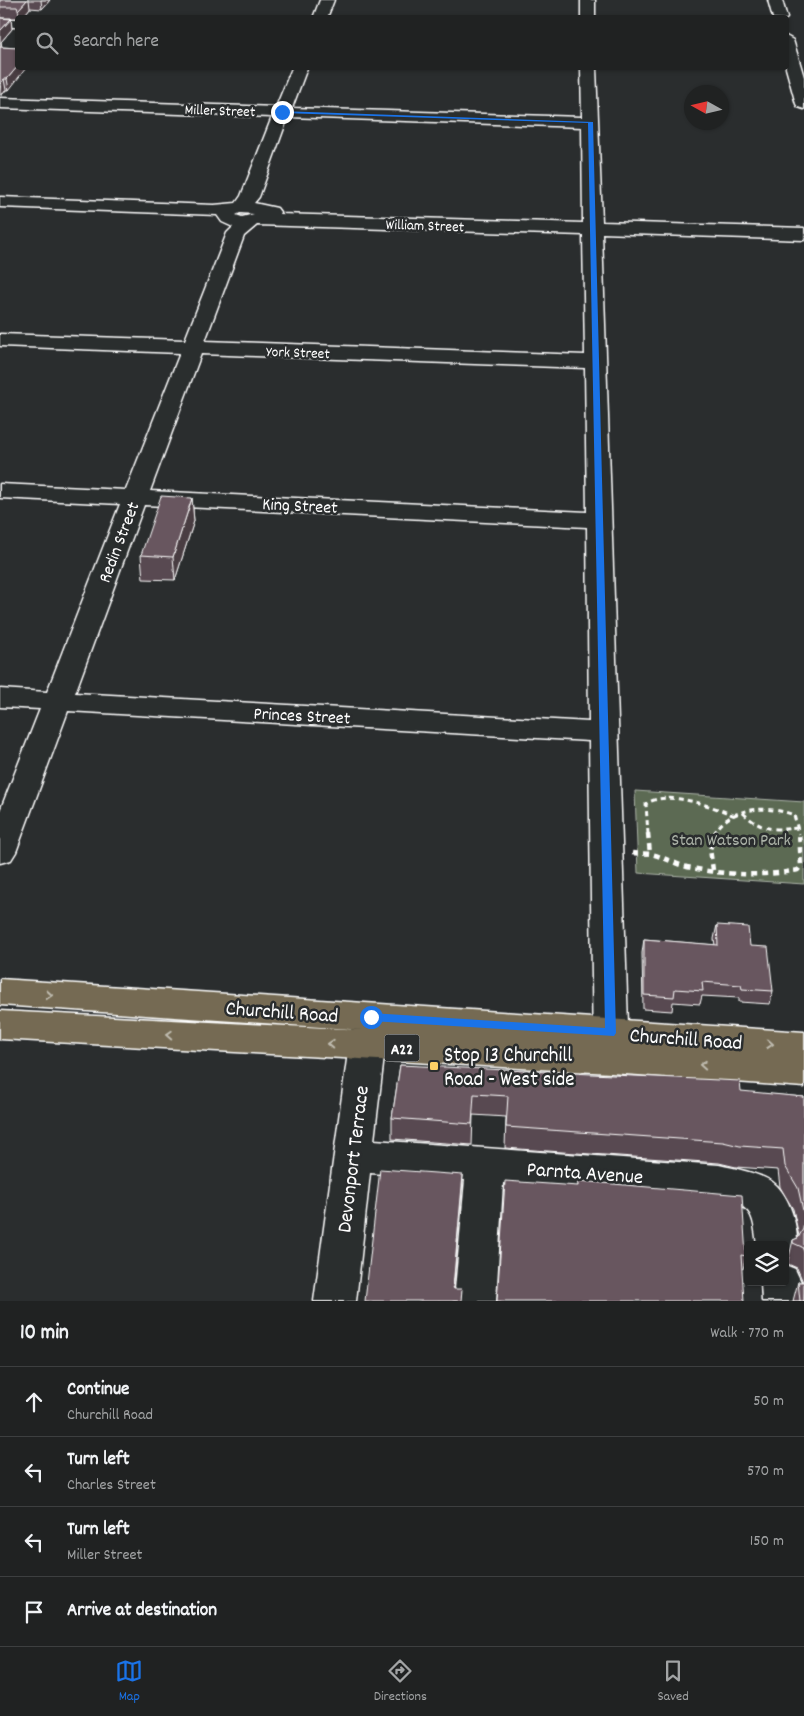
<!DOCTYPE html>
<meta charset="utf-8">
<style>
:root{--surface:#202222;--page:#2d2f2f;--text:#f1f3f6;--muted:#a2a4a5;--line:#3d3f40;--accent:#1a73e8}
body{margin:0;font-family:Dekko,sans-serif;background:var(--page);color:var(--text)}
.controls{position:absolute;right:15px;bottom:15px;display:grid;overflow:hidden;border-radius:5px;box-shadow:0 1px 4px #0004}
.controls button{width:45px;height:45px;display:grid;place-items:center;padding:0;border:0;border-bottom:1px solid var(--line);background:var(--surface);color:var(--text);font:25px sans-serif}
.compass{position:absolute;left:684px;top:85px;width:45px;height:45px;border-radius:50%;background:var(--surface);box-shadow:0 1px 4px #0004;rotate:278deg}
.stop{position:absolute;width:15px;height:15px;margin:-11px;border:4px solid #1a73e8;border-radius:50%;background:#fff}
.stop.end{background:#1a73e8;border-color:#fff;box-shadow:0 1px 5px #0008}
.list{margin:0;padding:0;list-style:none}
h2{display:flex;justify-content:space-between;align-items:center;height:65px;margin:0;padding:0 20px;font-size:21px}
h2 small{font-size:16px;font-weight:400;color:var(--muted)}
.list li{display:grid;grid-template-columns:32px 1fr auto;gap:15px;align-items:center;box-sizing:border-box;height:70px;padding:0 20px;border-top:1px solid var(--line)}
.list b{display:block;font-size:19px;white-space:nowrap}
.list p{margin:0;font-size:16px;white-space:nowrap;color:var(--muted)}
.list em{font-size:16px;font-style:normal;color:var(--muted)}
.icon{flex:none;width:28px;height:28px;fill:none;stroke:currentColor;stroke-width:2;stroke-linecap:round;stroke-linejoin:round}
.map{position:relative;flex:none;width:804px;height:1301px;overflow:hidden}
.search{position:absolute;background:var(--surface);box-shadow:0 1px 4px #0004;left:15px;right:15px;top:15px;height:55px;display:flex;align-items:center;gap:12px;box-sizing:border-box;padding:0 18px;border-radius:5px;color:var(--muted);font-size:19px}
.sheet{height:345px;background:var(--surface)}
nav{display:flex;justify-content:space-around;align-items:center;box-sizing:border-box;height:70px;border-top:1px solid var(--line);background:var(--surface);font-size:14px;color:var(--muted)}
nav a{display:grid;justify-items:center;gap:2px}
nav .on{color:var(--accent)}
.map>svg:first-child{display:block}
.green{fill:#5b6a53;stroke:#adb4a9}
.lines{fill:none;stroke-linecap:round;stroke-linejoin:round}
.minor-casing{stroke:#fff;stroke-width:3}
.major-casing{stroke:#fff;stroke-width:3}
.path-far1{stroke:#fff;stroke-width:3;stroke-dasharray:5 4;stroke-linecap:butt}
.path{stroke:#fff;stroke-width:4.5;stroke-dasharray:6 5;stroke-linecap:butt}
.minor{fill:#2a2d2e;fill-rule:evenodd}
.major{fill:#746b52;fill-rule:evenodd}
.wall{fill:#594a51;stroke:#fff}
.shaded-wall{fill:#493c42;stroke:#fff}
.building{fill:#68565e;stroke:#fff}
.oneway{stroke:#c0bcb1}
.route{fill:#1a73e8}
.poi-dot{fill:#ffd166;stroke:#2a2d2e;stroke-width:2}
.labels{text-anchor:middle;stroke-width:5;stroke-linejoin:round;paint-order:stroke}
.far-street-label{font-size:15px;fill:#fff;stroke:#2a2d2e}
.shield{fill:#2a2d2e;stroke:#bfc0c0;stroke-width:1}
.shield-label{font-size:16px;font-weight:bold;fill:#fff}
.street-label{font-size:18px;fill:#fff;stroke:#2a2d2e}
.park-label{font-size:18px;fill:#adb4a9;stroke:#2a2d2e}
.near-street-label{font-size:21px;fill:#fff;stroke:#2a2d2e}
.near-poi-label{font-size:21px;fill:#fff;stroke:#2a2d2e;text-anchor:start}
</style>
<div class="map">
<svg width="804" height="1301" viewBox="0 0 804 1301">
<rect width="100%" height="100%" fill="#2a2d2e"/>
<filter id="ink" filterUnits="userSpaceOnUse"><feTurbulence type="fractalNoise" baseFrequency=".02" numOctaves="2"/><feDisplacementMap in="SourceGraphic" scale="10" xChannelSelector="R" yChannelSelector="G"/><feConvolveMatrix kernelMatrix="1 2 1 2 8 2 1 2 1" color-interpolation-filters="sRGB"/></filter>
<g filter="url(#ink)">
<path class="green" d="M635,791l169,11v82l-166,-11z"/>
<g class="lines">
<defs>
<g id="minor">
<path d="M320,0h14l-7,18h-14z"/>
<rect x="581" y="0" width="14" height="18"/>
<path d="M768,0h14l5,18 -1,1 -13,-1z"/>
<rect x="0" y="19" width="18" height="8"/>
<path d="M786,36l7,4 11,37v32l-6,-2 -2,-3 -10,-36z"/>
<path d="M292,68h15l-15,40 290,9 -1,-49h15l6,154 202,6v12l-202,-7 27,823 -5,10 -13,5 -13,-5 -5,-10 -4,-315 -521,-30 -52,141 -5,8 -11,3v-52l40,-102 -40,-2v-18l47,3 73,-188 -120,-6v-14l126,6 54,-137 -180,-7v-12l185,6 42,-107 6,-6 -11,-5 -5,-7 -217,-8v-10l214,8 22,-2 5,-7 31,-79 -272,-9v-10l276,9zM288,117l294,10 1,96 -304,-9 1,-2 -3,-4 -23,-5 5,-6zM240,213l14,1 -12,3 -6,-2zM257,225l326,10 2,120 -380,-14 39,-105zM201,354l384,14 2,144 -437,-21zM144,505l443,22 2,195 -514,-29z"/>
<path d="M370,1009l12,4 6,10 -14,117 345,25c17,4 36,7 52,16 17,11 27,43 26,63 0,4 -4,9 -6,14l-6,2v-15h-28c-4,-33 -5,-39 -38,-46l-216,-16 -7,118h-42l11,-121 -95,-7 -14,128h-42l38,-278 6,-10z"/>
<path d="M785,1265l10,4 6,13 3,19h-42l-1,-19h24z"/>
</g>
<path id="major" d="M0,979l804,53v55l-193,-14 -611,-34v-28l364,19 -364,-25z"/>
</defs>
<use href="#minor" class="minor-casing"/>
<use href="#major" class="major-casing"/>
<g class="path-far1">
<path d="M743,813c19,18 30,17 55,15"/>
<path d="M648,834l-2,-30c20,-15 69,3 89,12"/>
<path d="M714,834c15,-28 54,-29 80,-19l5,19"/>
</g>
<g class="path">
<path d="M648,833l2,21"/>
<path d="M632,853c6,1 13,0 19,1 13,3 24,10 36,13 36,8 75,10 111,3l3,-4 -2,-33"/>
<path d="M713,870l-3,-21 5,-16"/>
</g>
<use href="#minor" class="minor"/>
<use href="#major" class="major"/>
</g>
<g class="wall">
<path d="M0,0h50l-8,9 -12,-1 -8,10h-22z"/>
<path d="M0,18l11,1 1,10 -11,13 1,5 16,1 -9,42h-3l-4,5h-2z"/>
<path d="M192,498l2,23 -19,59 -32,-1 -2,-24z"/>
<path d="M717,925l33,21 23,45 -3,13 -31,-2v-4l-37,-2 -2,8 -27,-2 -1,9 -29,-2 -1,-56 2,-14 71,6 -1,-6z"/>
<path d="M400,1065l404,32v204h-11l5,-19h5l-6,-14 -9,-4v-3l5,-21 5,-2 1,-2 -6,-27 -13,-22 -2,-17 -42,-3 -17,-4 -214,-15 1,-31 -33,-2 -1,30 -80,-6v-21z"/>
<path d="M578,1181l168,75 -3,13 -165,-83z"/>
</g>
<g class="shaded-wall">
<path d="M27,0h2l1,8 -8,10h-2l-2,-8z"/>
<path d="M41,0h9l-8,9z"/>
<path d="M11,19l1,10 -11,13 1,5 -2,2v-18z"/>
<path d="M18,66v2h8l-17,22 -2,-11z"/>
<path d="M4,79l2,11 -4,5 -2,-11z"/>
<path d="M192,498l2,23 -19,59 -2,-23z"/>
<path d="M463,1175l-1,14 -10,112 1,-14z"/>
</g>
<g class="building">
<path d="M0,0h27l-9,10 -1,-3h-17z"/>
<path d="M0,18l11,1 -11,12z"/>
<path d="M0,47l18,1v18l-11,13h-3l-4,5z"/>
<path d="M161,496l31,2 -19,59 -32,-2z"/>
<path d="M717,925l31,2 2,19 18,1 5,44 -31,-2 -1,-4 -39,-3 1,9 -28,-2 -1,8 -30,-2v-56l74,6z"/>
<path d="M400,1065l340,16 1,10 63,6v118l-6,-27 -13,-22 -2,-17 -43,-3 -17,-4 -217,-15 2,-31 -34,-2 -2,30 -80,-6z"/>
<path d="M380,1169l83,6 -10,112 1,2h8l-1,12h-96z"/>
<path d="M505,1181l73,5v-5l164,14 4,61 -5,-1 3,46h-247z"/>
<path d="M804,1215v37l-2,-5 -9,-4v-3l5,-2 5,-9z"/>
<path d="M798,1282h6v19h-4z"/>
</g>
<defs><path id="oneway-chevron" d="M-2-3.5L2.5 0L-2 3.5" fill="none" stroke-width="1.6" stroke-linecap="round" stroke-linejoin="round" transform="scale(1.25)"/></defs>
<g class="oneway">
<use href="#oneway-chevron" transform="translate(49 995) rotate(4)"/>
<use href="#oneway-chevron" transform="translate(169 1035) rotate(-177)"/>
<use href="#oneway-chevron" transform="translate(331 1044) rotate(-177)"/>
<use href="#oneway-chevron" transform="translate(770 1044) rotate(4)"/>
<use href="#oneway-chevron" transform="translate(703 1065) rotate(-176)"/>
</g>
</g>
<path class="route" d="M280,111l313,11 23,911 -2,3 -243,-15 -5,-4 5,-4 234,15 -17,-905 -306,-10z"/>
<rect class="poi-dot" x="429" y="1061" width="10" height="10" rx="2.5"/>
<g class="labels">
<g class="far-street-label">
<text transform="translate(220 110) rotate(2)" y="5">Miller Street</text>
<text transform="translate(425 225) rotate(2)" y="5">William Street</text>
<text transform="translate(298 352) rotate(2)" y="5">York Street</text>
</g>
<rect class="shield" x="384.5" y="1034.5" width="35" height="27" rx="4"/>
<g class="shield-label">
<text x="402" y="1054">A22</text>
</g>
<g class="street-label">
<text transform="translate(300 505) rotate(3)" y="6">King Street</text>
<text transform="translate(118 542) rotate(-69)" y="6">Redin Street</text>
<text transform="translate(302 715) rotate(3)" y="6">Princes Street</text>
</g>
<g class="park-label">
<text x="731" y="845">Stan Watson Park</text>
</g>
<g class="near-street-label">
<text transform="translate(282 1011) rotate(4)" y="7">Churchill Road</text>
<text transform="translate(686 1038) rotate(4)" y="7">Churchill Road</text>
<text transform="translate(352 1159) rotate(-83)" y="7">Devonport Terrace</text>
<text transform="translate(585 1172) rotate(4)" y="7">Parnta Avenue</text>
</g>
<g class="near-poi-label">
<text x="444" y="1061">Stop 13 Churchill<tspan x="444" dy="24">Road - West side</tspan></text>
</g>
</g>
</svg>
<div class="controls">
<button><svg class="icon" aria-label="layers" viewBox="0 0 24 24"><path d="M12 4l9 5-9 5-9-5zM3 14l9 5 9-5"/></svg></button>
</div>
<svg class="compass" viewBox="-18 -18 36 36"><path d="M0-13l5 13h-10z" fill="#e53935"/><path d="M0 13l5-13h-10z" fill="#a2a4a5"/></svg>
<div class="stop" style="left:371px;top:1017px"></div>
<div class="stop end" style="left:282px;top:112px"></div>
<div class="search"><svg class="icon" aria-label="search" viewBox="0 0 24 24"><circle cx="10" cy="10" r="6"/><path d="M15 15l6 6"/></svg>Search here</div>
</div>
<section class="sheet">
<h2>10 min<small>Walk · 770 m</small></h2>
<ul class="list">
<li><svg class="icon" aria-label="ahead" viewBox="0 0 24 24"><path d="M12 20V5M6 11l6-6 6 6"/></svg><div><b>Continue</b><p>Churchill Road</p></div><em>50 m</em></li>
<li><svg class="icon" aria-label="left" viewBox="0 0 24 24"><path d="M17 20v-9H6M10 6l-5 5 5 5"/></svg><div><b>Turn left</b><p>Charles Street</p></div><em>570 m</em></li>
<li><svg class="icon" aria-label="left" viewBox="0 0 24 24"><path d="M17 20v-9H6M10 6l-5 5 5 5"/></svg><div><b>Turn left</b><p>Miller Street</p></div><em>150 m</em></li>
<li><svg class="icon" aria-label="arrive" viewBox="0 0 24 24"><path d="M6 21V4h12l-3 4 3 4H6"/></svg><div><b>Arrive at destination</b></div></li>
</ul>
</section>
<nav>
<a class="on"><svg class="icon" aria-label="map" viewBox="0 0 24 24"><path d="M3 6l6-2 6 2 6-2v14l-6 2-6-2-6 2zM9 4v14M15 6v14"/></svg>Map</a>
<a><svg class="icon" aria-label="directions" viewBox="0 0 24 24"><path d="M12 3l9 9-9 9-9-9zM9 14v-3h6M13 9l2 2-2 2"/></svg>Directions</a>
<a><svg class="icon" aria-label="saved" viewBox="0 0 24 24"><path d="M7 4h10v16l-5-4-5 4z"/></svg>Saved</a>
</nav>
